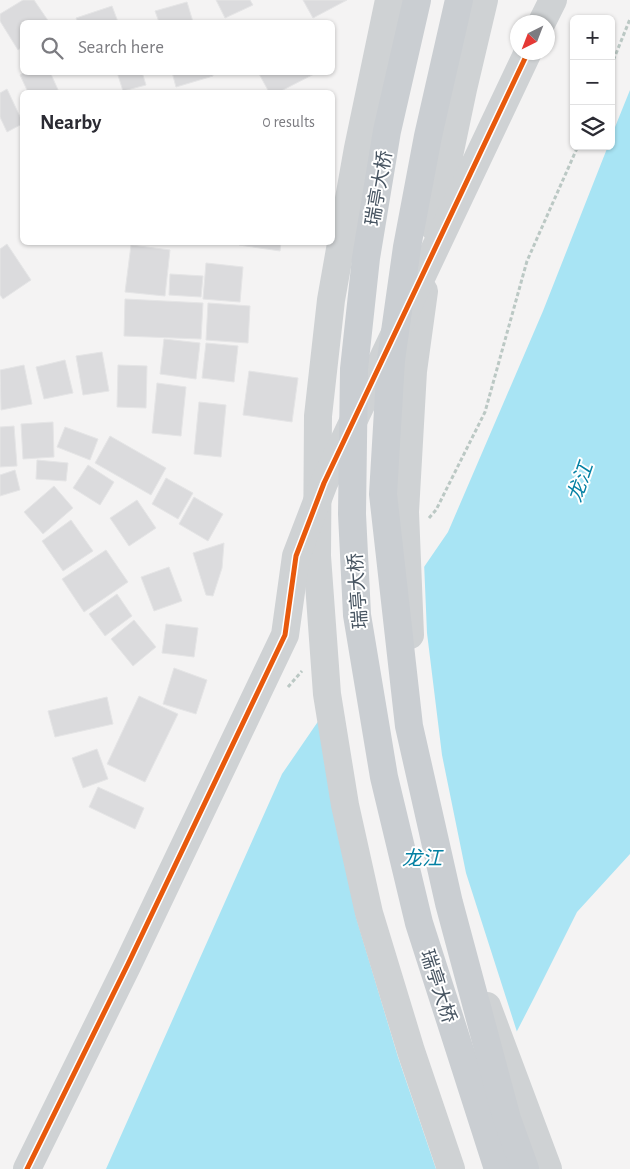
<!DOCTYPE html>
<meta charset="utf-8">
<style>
:root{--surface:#fff;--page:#f2f2f3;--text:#2b2b33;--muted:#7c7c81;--line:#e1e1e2}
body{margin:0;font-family:"Alegreya Sans","Noto Sans SC",sans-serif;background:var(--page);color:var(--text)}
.controls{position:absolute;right:15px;top:15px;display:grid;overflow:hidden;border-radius:8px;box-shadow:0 1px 4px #0004}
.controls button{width:45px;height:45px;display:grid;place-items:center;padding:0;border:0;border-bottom:1px solid var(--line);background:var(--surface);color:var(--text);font:25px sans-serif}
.compass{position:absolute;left:510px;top:15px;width:45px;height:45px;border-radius:50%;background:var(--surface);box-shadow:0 1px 4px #0004;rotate:222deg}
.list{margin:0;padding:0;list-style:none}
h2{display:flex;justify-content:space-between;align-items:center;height:65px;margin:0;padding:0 20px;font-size:21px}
h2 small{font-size:16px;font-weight:400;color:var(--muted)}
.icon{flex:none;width:28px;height:28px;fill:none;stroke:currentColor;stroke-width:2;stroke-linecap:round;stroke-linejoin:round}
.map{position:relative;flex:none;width:630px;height:1169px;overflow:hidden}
.search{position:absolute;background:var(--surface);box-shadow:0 1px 4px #0004;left:20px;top:20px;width:315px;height:55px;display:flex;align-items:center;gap:12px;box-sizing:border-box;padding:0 18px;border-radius:8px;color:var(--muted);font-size:19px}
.panel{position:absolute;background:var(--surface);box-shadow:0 1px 4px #0004;left:20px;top:90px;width:315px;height:155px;border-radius:8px}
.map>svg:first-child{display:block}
.water{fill:#a8e4f4}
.pier{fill:#f4f3f3}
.building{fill:#dbdbdd;stroke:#e5e5e6}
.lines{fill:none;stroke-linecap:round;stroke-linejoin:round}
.path{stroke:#bbc8c4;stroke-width:3;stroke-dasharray:4 2.5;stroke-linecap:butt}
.minor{stroke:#cfd2d4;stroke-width:28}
.major{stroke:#caced2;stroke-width:28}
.cycleway-casing{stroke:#fff;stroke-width:8}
.cycleway{stroke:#e8590c;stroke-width:5}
.labels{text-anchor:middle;stroke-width:4;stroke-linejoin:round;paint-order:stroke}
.street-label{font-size:19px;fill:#485562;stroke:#fff}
.water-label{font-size:20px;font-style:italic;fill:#0380a3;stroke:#fff}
</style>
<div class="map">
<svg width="630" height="1169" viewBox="0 0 630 1169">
<rect width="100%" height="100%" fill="#f4f3f3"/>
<path class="water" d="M630,90v764l-53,58 -43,86 -88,171h-340l176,-395 166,-242 95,-221 65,-165h3v-9z"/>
<path class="pier" d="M424,562l3,71 15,122 24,118 52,162 -69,134h-13l-38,-112 -42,-140 -35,-205z"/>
<g class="building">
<path d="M23,0h11l15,22h-27v25l-4,3 -18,-29v-7z"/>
<path d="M216,0h34l3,5 -28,13z"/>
<path d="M303,0h44l-34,18z"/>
<path d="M187,2l6,20h-34l-4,-11z"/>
<path d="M112,6l6,16h-40l-2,-4z"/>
<path d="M25,72h25l9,20h-31l-8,-17z"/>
<path d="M117,72h25l4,13 -23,6z"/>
<path d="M172,72h40l1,4 -37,11z"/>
<path d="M258,72h57l1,1 -37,19h-10z"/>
<path d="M7,89l15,32v3l-15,8 -7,-15v-24z"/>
<path d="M240,242h41l-1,9 -41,-6z"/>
<path d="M7,244l24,36 -28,19 -3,-4v-46z"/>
<path d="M131,245l39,5 -5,46 -40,-4z"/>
<path d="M206,263l37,4 -3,35 -37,-3z"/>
<path d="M170,274l33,2 -2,21 -32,-2z"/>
<path d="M125,299l78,4 -2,36 -77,-3z"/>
<path d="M208,303l42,3 -2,37 -42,-3z"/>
<path d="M164,339l36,4 -4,36 -36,-5z"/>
<path d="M206,343l32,3 -4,36 -32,-4z"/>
<path d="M102,352l7,39 -26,4 -7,-39z"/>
<path d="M65,360l8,33 -29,6 -8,-32z"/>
<path d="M24,365l8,39 -31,6 -1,-40z"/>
<path d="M118,365l29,1 -1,42 -29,-1z"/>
<path d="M249,371l49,7 -6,44 -49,-7z"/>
<path d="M157,383l29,4 -5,49 -29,-3z"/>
<path d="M199,402l27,3 -5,52 -27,-3z"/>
<path d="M53,422l1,35 -31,2 -2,-35z"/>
<path d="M14,426l3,40 -17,1v-40z"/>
<path d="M65,427l33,12 -8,21 -33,-13z"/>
<path d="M110,436l56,32 -15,27 -56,-32z"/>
<path d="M37,460l31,3 -2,18 -30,-2z"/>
<path d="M88,465l26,17 -14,23 -27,-17z"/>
<path d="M15,470l5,20 -20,6v-21z"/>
<path d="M166,478l27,15 -15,26 -26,-15z"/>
<path d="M54,486l19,22 -30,26 -19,-22z"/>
<path d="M194,497l29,17 -15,27 -29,-17z"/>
<path d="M137,500l19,28 -27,18 -19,-28z"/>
<path d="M71,520l22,31 -30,20 -21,-30z"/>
<path d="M224,543l-2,25 -9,28 -7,-1 -13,-42z"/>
<path d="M106,550l22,32 -44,30 -22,-33z"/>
<path d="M169,567l13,34 -28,10 -13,-34z"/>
<path d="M117,594l15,22 -27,20 -16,-22z"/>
<path d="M134,620l22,27 -23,19 -22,-27z"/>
<path d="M166,624l32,4 -4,29 -32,-4z"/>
<path d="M174,668l33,12 -11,34 -33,-10z"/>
<path d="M139,696l39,18 -33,68 -38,-18z"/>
<path d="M107,697l6,27 -58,13 -7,-26z"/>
<path d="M97,749l11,30 -25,9 -11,-30z"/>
<path d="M98,787l46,21 -9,21 -46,-22z"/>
</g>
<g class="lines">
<g class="path">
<path d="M611,66l19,-47"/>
<path d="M429,518l7,-8 49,-98 42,-151 51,-115"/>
<path d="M288,687l14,-16"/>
</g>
<g class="minor">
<path d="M389,0l-31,148 -27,152 -13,116 -1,140 10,138 18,111 24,108 42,138 40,118"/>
<path d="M542,22l11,-22"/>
<path d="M434,227l29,-138 21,-89"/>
<path d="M410,635l-5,-123 8,-141 11,-80"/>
<path d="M487,1006l61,163"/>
<path d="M27,1169l101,-205 157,-329 11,-79 28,-73 204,-431"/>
</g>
<g class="major">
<path d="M417,0l-30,131 -21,127 -12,111 -2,145 5,101 27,162 35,146 79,246"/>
<path d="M459,0l-31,136 -21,111 -16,113 -8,134 26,232 40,177 58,216 18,50"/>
</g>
<defs>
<path id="cycleway" d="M27,1169l101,-205 157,-329 11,-79 28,-73 204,-431"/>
</defs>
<use href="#cycleway" class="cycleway-casing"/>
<use href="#cycleway" class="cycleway"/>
</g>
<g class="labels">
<g class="street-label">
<text transform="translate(378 188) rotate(-80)" y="7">瑞亭大桥</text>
<text transform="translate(357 591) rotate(-94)" y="7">瑞亭大桥</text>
<text transform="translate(439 986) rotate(72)" y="7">瑞亭大桥</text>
</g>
<g class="water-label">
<text transform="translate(580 482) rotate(-71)" y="7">龙江</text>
<text x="422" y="865">龙江</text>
</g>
</g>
</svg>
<div class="controls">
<button>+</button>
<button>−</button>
<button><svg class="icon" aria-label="layers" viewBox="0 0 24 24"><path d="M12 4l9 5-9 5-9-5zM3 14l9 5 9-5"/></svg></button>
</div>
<svg class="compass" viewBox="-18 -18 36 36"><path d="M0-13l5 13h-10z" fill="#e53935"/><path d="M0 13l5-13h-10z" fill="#7c7c81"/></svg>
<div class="search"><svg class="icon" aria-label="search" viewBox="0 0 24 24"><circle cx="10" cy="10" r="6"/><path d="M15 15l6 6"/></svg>Search here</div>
<section class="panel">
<h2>Nearby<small>0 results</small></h2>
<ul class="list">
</ul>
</section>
</div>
